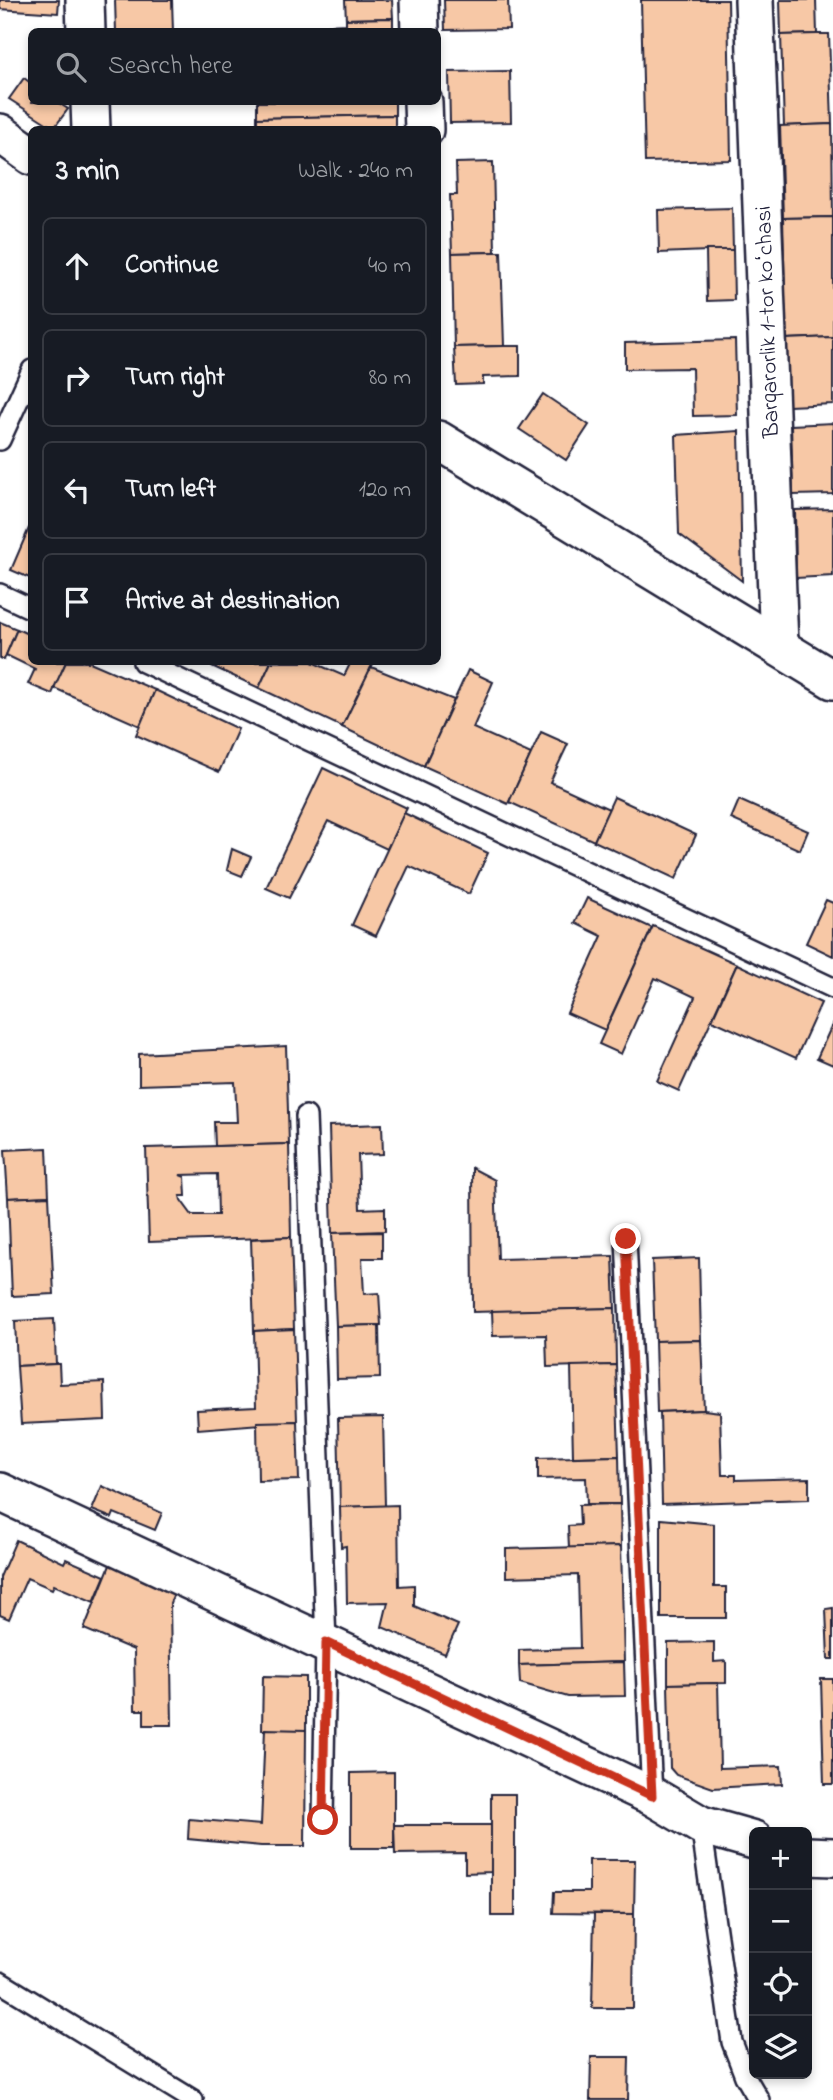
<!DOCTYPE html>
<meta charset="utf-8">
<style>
:root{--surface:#171b24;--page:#20242c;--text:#f1f3f6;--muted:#9ea1a6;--line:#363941}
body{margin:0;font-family:"Indie Flower",sans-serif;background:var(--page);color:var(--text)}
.controls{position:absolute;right:21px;bottom:21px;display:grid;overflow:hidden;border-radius:10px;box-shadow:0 4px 10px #0003}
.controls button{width:63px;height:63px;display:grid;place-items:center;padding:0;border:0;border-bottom:2px solid var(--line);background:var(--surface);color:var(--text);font:35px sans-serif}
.stop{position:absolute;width:21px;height:21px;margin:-16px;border:5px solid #c8321e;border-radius:50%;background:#fff}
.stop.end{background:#c8321e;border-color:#fff;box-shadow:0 2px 7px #0008}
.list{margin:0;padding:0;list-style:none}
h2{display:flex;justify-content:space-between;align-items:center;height:91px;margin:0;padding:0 28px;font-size:30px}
h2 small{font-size:23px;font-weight:400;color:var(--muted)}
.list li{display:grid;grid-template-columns:46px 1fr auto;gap:21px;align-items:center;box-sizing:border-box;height:98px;margin:0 14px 14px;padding:0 14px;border:2px solid var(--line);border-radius:10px}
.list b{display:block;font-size:26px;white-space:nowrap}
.list em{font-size:23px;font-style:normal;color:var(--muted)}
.icon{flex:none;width:38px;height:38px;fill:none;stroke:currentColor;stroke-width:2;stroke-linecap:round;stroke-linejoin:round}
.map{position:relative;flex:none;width:833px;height:2100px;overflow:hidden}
.search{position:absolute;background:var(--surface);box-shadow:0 4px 10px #0003;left:28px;top:28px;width:413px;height:77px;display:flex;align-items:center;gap:18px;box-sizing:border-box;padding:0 24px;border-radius:10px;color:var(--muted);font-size:26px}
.panel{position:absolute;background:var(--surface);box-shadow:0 4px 10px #0003;left:28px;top:126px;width:413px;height:539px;border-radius:10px}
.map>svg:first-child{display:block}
.building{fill:#f7c8a6;stroke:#22223b;stroke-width:2;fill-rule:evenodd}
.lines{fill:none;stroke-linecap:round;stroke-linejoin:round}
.service-casing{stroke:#22223b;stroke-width:24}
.minor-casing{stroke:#22223b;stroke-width:42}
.service{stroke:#fff;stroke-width:19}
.minor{stroke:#fff;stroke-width:37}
.route{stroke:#c8321e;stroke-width:9}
.labels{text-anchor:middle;stroke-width:6;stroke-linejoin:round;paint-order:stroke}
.street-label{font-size:23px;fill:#22223b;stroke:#fff}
</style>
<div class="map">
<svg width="833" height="2100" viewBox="0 0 833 2100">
<rect width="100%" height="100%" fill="#fff"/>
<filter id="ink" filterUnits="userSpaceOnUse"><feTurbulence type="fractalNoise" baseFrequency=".0143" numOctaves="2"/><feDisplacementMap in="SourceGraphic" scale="14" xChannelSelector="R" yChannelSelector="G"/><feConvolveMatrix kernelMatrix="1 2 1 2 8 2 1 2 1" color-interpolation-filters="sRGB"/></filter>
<g filter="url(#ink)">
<g class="building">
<path d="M0,0h59l-1,13 -58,-4z"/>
<path d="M115,0h57l1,32h-57z"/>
<path d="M345,0h47l1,18 -47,1z"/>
<path d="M444,0h64l1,29 -64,1z"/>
<path d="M641,0h87l3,160 -86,2z"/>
<path d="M780,0h36l1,34 -36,1z"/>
<path d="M393,18v14h-66v-7l19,-1v-5z"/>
<path d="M817,34h12l3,90 -48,2 -3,-91z"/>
<path d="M510,71l1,51 -61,1 -1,-51z"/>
<path d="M24,78l8,6v18h25l11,7 -14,19 -45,-29z"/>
<path d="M257,102h138v13l-138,3z"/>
<path d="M395,115v15h-138v-12z"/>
<path d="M832,124l1,93 -50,1 -3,-92z"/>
<path d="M493,162l2,90 -43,1 -2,-58h7l-1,-32z"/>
<path d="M732,208l1,42 -74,3 -1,-43z"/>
<path d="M833,217v120l-47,2 -3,-121z"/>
<path d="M706,250h27l1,50 -27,1z"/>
<path d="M495,252h6l3,94 -50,1 -2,-94z"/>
<path d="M833,337v67l-44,2 -3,-67z"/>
<path d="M735,340l2,75 -44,1 -1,-48 -67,1v-26z"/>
<path d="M504,346h16v30l-37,1v7l-27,1 -2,-38z"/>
<path d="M543,394l46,31 -23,35 -47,-31z"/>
<path d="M833,423v71l-40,1 -2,-70z"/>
<path d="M739,431l3,150 -63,-47 -3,-99z"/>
<path d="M833,509v67l-37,2 -1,-68z"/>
<path d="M29,528l3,1v50l-21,-9z"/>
<path d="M0,622l17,7 -13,31 -4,-2z"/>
<path d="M17,629l15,7v26h34l-14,32 -24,-10 7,-15 -29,-14z"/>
<path d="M66,662h24l65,28 -15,36 -86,-38z"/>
<path d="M203,662h68l-12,26z"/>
<path d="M271,662h41l32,14 7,-14h23l-32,65 -83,-39z"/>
<path d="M371,667l83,33 -30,66 -82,-39z"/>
<path d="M468,670l25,12 -20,46 58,26 -23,50 -84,-38z"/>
<path d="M155,690l83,39 -19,43 -83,-37z"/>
<path d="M541,732l27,12 -18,38 59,27 -15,32 -85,-39z"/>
<path d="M323,768l84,40 -20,41 -59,-28 -39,77 -23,-10z"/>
<path d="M614,797l82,38 -20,44 -82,-38z"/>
<path d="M739,800l69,31 -8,19 -69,-31z"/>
<path d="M404,813l84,40 -19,41 -60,-28 -33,70 -24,-11z"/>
<path d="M232,849l19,8 -9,19 -15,-6z"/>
<path d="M587,898l65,30 -47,102 -38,-17 35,-77 -27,-13z"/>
<path d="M826,900l7,3v53l-27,-13z"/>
<path d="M653,926l84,38 -58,127 -22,-10 38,-84 -40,-19 -34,76 -22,-10z"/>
<path d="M737,964l84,39 -25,55 -84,-38z"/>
<path d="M833,1023v42l-16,-7z"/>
<path d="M286,1046l3,98 -74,2 -1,-24h23l-2,-40 -96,3v-31z"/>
<path d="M382,1124l1,30 -25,1 2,54 25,-1v23l-53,2 -3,-107z"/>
<path d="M289,1144l2,93 -142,5 -3,-94zM217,1174l1,41h-26l-11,-15 -1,-4h6l-1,-19 -5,-2z"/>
<path d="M47,1148l2,48 -41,2 -3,-48z"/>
<path d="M472,1168l23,12 3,79 115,-3 2,52 -142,4z"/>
<path d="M49,1196l5,98 -42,2 -4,-98z"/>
<path d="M382,1232v26h-20l2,36 15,-1 2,32 -45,1 -4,-93z"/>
<path d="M291,1237l3,92 -40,2 -3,-92z"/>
<path d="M699,1258l2,82 -46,1 -3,-81z"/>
<path d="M615,1308l1,57 -69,2 -1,-32 -53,1 -1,-25z"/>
<path d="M54,1319l2,45 -39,2 -2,-45z"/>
<path d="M379,1325l1,53 -43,1 -1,-53z"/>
<path d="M294,1329l3,92 -99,8 -1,-19 59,-3 -2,-76z"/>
<path d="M701,1340l3,70 -47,2 -2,-71z"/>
<path d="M56,1364h3l1,20 44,-2 1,38 -84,4 -4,-58z"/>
<path d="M616,1365l3,91 -46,1 -2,-91z"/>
<path d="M704,1410l16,2 2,63h14v5l73,-2v21l-147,5 -2,-92z"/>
<path d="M383,1417l2,89 -45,1 -2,-89z"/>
<path d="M297,1421l2,59 -41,1 -1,-59z"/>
<path d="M619,1456l1,48h-33l-1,-26 -48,1v-21z"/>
<path d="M102,1486l60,27 -7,17 -41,-17 -2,5 -20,-8z"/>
<path d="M620,1504l1,42 -52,2 -1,-22 12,-1 -1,-20z"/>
<path d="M398,1505l1,81 15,-1v21l44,19 -13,29 -63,-27 6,-25 -41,1 -1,-57 -5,1 -1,-40z"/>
<path d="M661,1519l53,5v63h12v31h-65z"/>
<path d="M16,1540l48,23 2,-4 39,17 -11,26 -40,-17 -2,4 -25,-11 -18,41 -9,-4v-38z"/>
<path d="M621,1546l3,116 -105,3v-15l61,-2 -2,-73 -72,2v-28z"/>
<path d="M112,1560l64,28 -6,15 2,122h-28v-15h-9l-1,-60 -50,-21z"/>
<path d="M833,1608v51h-5l-2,-50z"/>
<path d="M714,1642v20l12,-1v22l-58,1v-41z"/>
<path d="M624,1662l1,34 -57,1 -48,-14 -1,-18z"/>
<path d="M263,1676l43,1v53h-44z"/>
<path d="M821,1679h12v105h-9z"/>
<path d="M718,1683l2,85 61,-2 1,18 -69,4 -37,-13 -6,-7 -2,-84z"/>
<path d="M265,1729l41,1 -1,116h-44l-73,-7 1,-20 72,6z"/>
<path d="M394,1772v76h-43v-75z"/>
<rect x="491" y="1794" width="24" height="122"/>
<path d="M394,1825h97v47l-26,1v-20l-70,1z"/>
<path d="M589,1860h46l-1,54 -81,-1 1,-21h35z"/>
<path d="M594,1914h40l-1,94h-41z"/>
<path d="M591,2057h38l-1,43h-38z"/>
</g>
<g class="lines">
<defs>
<g id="service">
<path d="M0,440l32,-70"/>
<path d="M0,594l32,15"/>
<path d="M143,662l690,326"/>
<path d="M306,1116l20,526 -3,178"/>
<path d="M626,1239l26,557"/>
<path d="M701,1825l31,217 13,34 14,24"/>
<path d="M0,1982l193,118"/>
</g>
<g id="minor">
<path d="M85,0l1,32"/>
<path d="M419,0l1,32"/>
<path d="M754,0l25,645"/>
<path d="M90,102l1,28"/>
<path d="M423,102l1,28"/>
<path d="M0,133l32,23"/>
<path d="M438,440l395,240"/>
<path d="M0,1492l652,304 49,29 53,15"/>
<path d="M807,1856l26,1"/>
</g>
</defs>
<use href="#service" class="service-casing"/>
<use href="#minor" class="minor-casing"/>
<use href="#service" class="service"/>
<use href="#minor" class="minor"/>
</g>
</g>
<g class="lines" filter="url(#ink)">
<path class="route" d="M323,1820l3,-178 326,154 -26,-557"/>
</g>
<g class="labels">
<g class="street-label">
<text transform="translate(766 322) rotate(-92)" y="8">Barqarorlik 1-tor koʻchasi</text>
</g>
</g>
</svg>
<div class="controls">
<button>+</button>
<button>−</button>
<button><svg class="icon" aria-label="locate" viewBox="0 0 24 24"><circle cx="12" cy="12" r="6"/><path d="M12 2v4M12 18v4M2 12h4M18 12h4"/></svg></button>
<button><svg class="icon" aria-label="layers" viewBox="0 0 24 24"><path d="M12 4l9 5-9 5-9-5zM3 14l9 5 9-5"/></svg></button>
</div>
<div class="stop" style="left:323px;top:1820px"></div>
<div class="stop end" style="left:626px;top:1239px"></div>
<div class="search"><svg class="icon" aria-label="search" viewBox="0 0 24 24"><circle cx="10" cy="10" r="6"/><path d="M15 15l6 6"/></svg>Search here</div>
<section class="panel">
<h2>3 min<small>Walk · 240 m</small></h2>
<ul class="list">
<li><svg class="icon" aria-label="ahead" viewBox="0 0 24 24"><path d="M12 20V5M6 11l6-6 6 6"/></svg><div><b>Continue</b></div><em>40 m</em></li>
<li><svg class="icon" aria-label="right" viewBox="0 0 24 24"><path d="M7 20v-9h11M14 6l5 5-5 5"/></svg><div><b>Turn right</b></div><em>80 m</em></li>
<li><svg class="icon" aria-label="left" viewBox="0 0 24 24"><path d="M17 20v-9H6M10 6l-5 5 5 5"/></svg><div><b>Turn left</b></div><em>120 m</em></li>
<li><svg class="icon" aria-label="arrive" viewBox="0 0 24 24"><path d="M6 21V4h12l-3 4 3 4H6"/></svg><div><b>Arrive at destination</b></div></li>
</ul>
</section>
</div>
